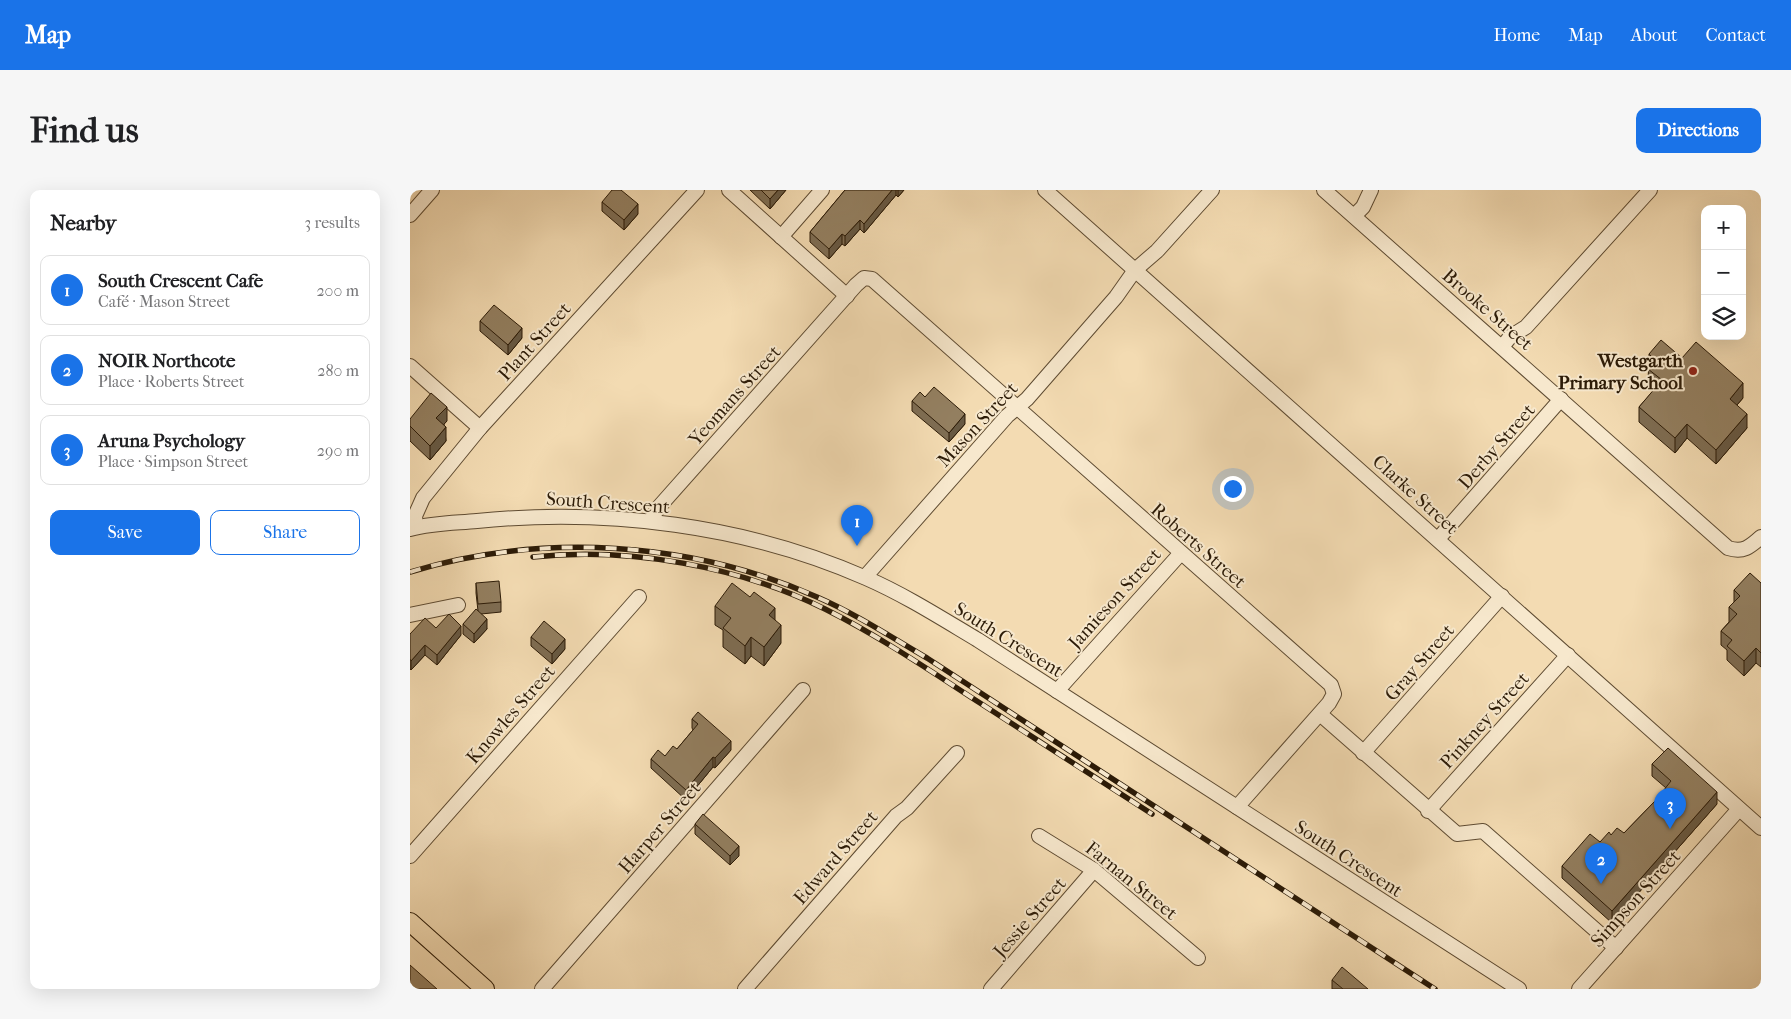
<!DOCTYPE html>
<meta charset="utf-8">
<style>
:root{--surface:#fff;--page:#f6f6f6;--text:#202124;--muted:#757577;--line:#e0e0e0;--accent:#1a73e8}
body{margin:0;font-family:"IM FELL French Canon",serif;background:var(--page);color:var(--text)}
.controls{position:absolute;right:15px;top:15px;display:grid;overflow:hidden;border-radius:10px;box-shadow:0 5px 20px #0002}
.controls button{width:45px;height:45px;display:grid;place-items:center;padding:0;border:0;border-bottom:1px solid var(--line);background:var(--surface);color:var(--text);font:25px sans-serif}
.you{position:absolute;left:822px;top:298px;width:18px;height:18px;margin:-12px;border:4px solid #fff;border-radius:50%;background:#1a73e8;box-shadow:0 0 0 8px #1a73e833}
.badge{display:grid;place-items:center;width:32px;height:32px;border-radius:50%;background:var(--accent);color:#fff;font-size:16px;font-weight:700}
.pin{position:absolute;translate:-50% -41px;filter:drop-shadow(0 1px 2px #0008)}
.pin::after{content:'';position:absolute;top:26px;width:18px;height:15px;background:inherit;clip-path:polygon(0 0,100% 0,50% 100%)}
.list{margin:0;padding:0;list-style:none}
h2{display:flex;justify-content:space-between;align-items:center;height:65px;margin:0;padding:0 20px;font-size:21px}
h2 small{font-size:16px;font-weight:400;color:var(--muted)}
.list li{display:grid;grid-template-columns:32px 1fr auto;gap:15px;align-items:center;box-sizing:border-box;height:70px;margin:0 10px 10px;padding:0 10px;border:1px solid var(--line);border-radius:10px}
.list b{display:block;font-size:19px;white-space:nowrap}
.list p{margin:0;font-size:16px;white-space:nowrap;color:var(--muted)}
.list em{font-size:16px;font-style:normal;color:var(--muted)}
.actions{display:flex;gap:10px;padding:15px 20px}
.actions a{flex:1;padding:11px 0;border:1px solid var(--accent);border-radius:10px;text-align:center;font-size:18px;color:var(--accent)}
.actions .main{background:var(--accent);color:#fff}
.icon{flex:none;width:28px;height:28px;fill:none;stroke:currentColor;stroke-width:2;stroke-linecap:round;stroke-linejoin:round}
.map{position:relative;flex:none;width:1351px;height:799px;overflow:hidden;border-radius:10px}
header{display:flex;align-items:center;gap:30px;box-sizing:border-box;height:70px;padding:0 25px;background:var(--accent);color:#fff}
header strong{font-size:24px}
nav{display:flex;gap:28px;margin-inline-start:auto;font-size:18px}
.intro{display:flex;align-items:center;justify-content:space-between;box-sizing:border-box;height:120px;padding:0 30px}
h1{margin:0;font-size:35px}
.button{padding:12px 22px;border-radius:10px;background:var(--accent);color:#fff;font-size:18px;font-weight:700}
main{display:flex;gap:30px;padding:0 30px}
aside{flex:1;background:var(--surface);border-radius:10px;box-shadow:0 5px 20px #0002}
.map>svg:first-child{display:block}
.lines{fill:none;stroke-linecap:round;stroke-linejoin:round}
.minor-casing{stroke:#5e4b32;stroke-width:16}
.major-casing{stroke:#2c1b07;stroke-width:20}
.minor{stroke:#f7e8cd;stroke-width:14}
.major{stroke:#f3dbb2;stroke-width:18}
.rail-casing{stroke:#2c1b07;stroke-width:5.5}
.rail{stroke:#f7e8cd;stroke-width:4;stroke-dasharray:11;stroke-linecap:butt}
.wall{fill:#7e6d53;stroke:#2c1b07}
.shaded-wall{fill:#675943;stroke:#2c1b07}
.building{fill:#937f60;stroke:#2c1b07}
.poi-dot{fill:#8f2418;stroke:#f7e8cd;stroke-width:2}
.labels{text-anchor:middle;stroke-width:4;stroke-linejoin:round;paint-order:stroke}
.street-label{font-size:19px;fill:#2c1b07;stroke:#f7e8cd}
.poi-label{font-size:19px;font-weight:bold;fill:#2c1b07;stroke:#f7e8cd;text-anchor:end}
</style>
<header>
<strong>Map</strong>
<nav><a>Home</a><a>Map</a><a>About</a><a>Contact</a></nav>
</header>
<div class="intro"><h1>Find us</h1><a class="button">Directions</a></div>
<main>
<aside>
<h2>Nearby<small>3 results</small></h2>
<ul class="list">
<li><span class="badge">1</span><div><b>South Crescent Cafe</b><p>Café · Mason Street</p></div><em>200 m</em></li>
<li><span class="badge">2</span><div><b>NOIR Northcote</b><p>Place · Roberts Street</p></div><em>280 m</em></li>
<li><span class="badge">3</span><div><b>Aruna Psychology</b><p>Place · Simpson Street</p></div><em>290 m</em></li>
</ul>
<div class="actions"><a class="main">Save</a><a>Share</a></div>
</aside>
<div class="map">
<svg width="1351" height="799" viewBox="0 0 1351 799">
<rect width="100%" height="100%" fill="#f3dbb2"/>
<filter id="stains"><feTurbulence type="fractalNoise" baseFrequency=".004" numOctaves="4"/><feColorMatrix values="0 0 0 0 .2 0 0 0 0 .09 0 0 0 0 .02 0 0 0 .5 -.17"/></filter>
<radialGradient id="worn" r=".72"><stop offset=".6" stop-color="#630" stop-opacity="0"/><stop offset="1" stop-color="#630" stop-opacity=".3"/></radialGradient>
<g class="lines">
<defs>
<g id="minor">
<path d="M319,0l118,106"/>
<path d="M635,0l716,638"/>
<path d="M914,0l404,358c15,5 22,-1 33,-11"/>
<path d="M0,25l22,-25"/>
<path d="M944,26l9,-9 8,-17"/>
<path d="M371,47l41,-47"/>
<path d="M1092,157l8,-10 16,-10 124,-137"/>
<path d="M0,176l70,62"/>
<path d="M241,330l7,-12 198,-223 8,-7 8,1 459,406 3,9 -5,9 -92,104"/>
<path d="M6,337l-1,-11 8,-18 57,-70 217,-238"/>
<path d="M0,339c22,-6 45,-6 67,-8 130,-13 269,4 389,57 39,17 75,40 112,62l541,349"/>
<path d="M1028,349l123,-140"/>
<path d="M455,387l142,-161 20,-17 89,-102 19,-27 22,-19 55,-61"/>
<path d="M0,425l48,-10"/>
<path d="M647,501l123,-137"/>
<path d="M910,524l137,120 26,-3 133,117"/>
<path d="M953,563l139,-157"/>
<path d="M1018,621l140,-156"/>
<path d="M629,646l55,34 104,88"/>
<path d="M0,666l229,-259"/>
<path d="M132,799l261,-299"/>
<path d="M335,799l151,-173 11,-8 50,-55"/>
<path d="M581,799l103,-119"/>
<path d="M1169,799l160,-180"/>
</g>
<path id="major" d="M0,732l75,67"/>
</defs>
<use href="#minor" class="minor-casing"/>
<use href="#major" class="major-casing"/>
<use href="#minor" class="minor"/>
<use href="#major" class="major"/>
<defs>
<g id="rail">
<path d="M123,367c97,-10 205,9 292,52 54,27 104,61 155,94 57,37 114,74 172,111"/>
<path d="M0,382c132,-40 281,-31 407,25 39,17 74,40 110,61l508,331"/>
</g>
</defs>
<use href="#rail" class="rail-casing"/>
<use href="#rail" class="rail"/>
</g>
<g class="wall">
<path d="M340,0h36l-16,19z"/>
<path d="M435,0h59l-6,7 -2,-2 -32,38 -4,-4 -15,17 -3,-2 -13,15 -19,-17v-10z"/>
<path d="M192,12l36,12 -14,16 -22,-19z"/>
<path d="M70,131l42,17 -14,17 -28,-24z"/>
<path d="M1239,164l33,4 61,40 -6,7 10,23 -31,36 -29,-26 -12,15 -36,-31v-15l16,-18 -7,-6z"/>
<path d="M515,207l40,27 -16,18 -37,-31v-10z"/>
<path d="M0,229l37,2 -3,3 2,17 -16,19 -20,-19z"/>
<path d="M66,393l25,19v10l-20,2 6,15 -13,14 -11,-9v-10l15,-13 -2,-18z"/>
<path d="M1351,393v84l-5,-4 -12,13 -17,-16v-10l-6,-5v-14l8,-9v-15l5,-5v-12z"/>
<path d="M305,416l66,37 -17,23 -13,-10 -6,8 -22,-17v-17l-8,-5z"/>
<path d="M26,438l25,7 -24,30 -12,-10 -14,15 -1,-1v-35z"/>
<path d="M121,447l34,12 -13,15 -21,-18z"/>
<path d="M282,529l39,31 -16,18 -2,-1 -27,33 -35,-32v-9l14,-3 12,-7 16,-19 -1,-2z"/>
<path d="M1242,574l65,40 -105,119 -50,-45v-12l49,-31 13,-2 32,-33 10,-12 -14,-12z"/>
<path d="M285,634l44,32 -9,9 -35,-31z"/>
<path d="M922,790l36,9h-36z"/>
</g>
<g class="shaded-wall">
<path d="M368,0h8l-16,19v-10z"/>
<path d="M482,0h4v5l-32,38v-9z"/>
<path d="M488,0h6l-6,7z"/>
<path d="M228,14v10l-14,16v-10z"/>
<path d="M450,30v9l-15,17v-10z"/>
<path d="M432,44v10l-13,15v-10z"/>
<path d="M112,138v10l-14,17v-10z"/>
<path d="M1333,193v15l-13,15v-14z"/>
<path d="M37,217v14l-11,12v-15z"/>
<path d="M555,224v10l-16,18v-9z"/>
<path d="M1337,224v14l-31,36v-14z"/>
<path d="M1277,234v14l-12,15v-15z"/>
<path d="M36,237v14l-16,19v-14z"/>
<path d="M365,418v19l-6,-12z"/>
<path d="M77,429v10l-13,14v-9z"/>
<path d="M371,435v18l-17,23v-19z"/>
<path d="M51,436v9l-24,30v-10z"/>
<path d="M341,447v19l-6,8v-18z"/>
<path d="M155,449v10l-13,15v-10z"/>
<path d="M15,455v10l-14,15v-9z"/>
<path d="M1346,458v15l-12,13v-15z"/>
<path d="M321,551v9l-16,18v-10z"/>
<path d="M303,567v10l-27,33v-10z"/>
<path d="M1307,602v12l-105,119v-12z"/>
<path d="M329,656v10l-9,9v-9z"/>
</g>
<g class="building">
<path d="M202,0h9l17,14 -14,16 -22,-18z"/>
<path d="M351,0h17l-8,9z"/>
<path d="M435,0h47l-28,34 -4,-4 -15,16 -3,-2 -13,15 -19,-17z"/>
<path d="M84,115l28,23 -14,17 -28,-24z"/>
<path d="M1251,150l21,18 14,-16 47,41 -13,16 17,15 -31,36 -29,-26 -12,14 -36,-31 23,-27 -14,-11 7,-9 -6,-6z"/>
<path d="M524,197l31,27 -16,19 -37,-32 8,-9 5,5z"/>
<path d="M21,203l16,14 -11,11 10,9 -16,19 -20,-20v-7z"/>
<path d="M1340,383l11,10v70l-5,-5 -12,13 -17,-15 5,-6 -11,-9 16,-17 -8,-7 11,-11 -6,-6z"/>
<path d="M89,391l2,21 -23,2 -2,-21z"/>
<path d="M322,393l18,14 4,-5 21,16 -6,7 12,10 -17,22 -13,-10 -6,9 -22,-18 8,-10 -16,-12z"/>
<path d="M66,419l11,10 -13,15 -11,-10z"/>
<path d="M39,424l12,12 -24,29 -12,-10 -14,16 -1,-2v-25l15,-16 11,10z"/>
<path d="M134,431l21,18 -13,15 -21,-17z"/>
<path d="M288,522l33,29 -16,17 -2,-1 -27,33 -35,-31 7,-9 7,6 8,-10 4,3 21,-25 -6,-5z"/>
<path d="M1258,558l49,44 -105,119 -50,-45 28,-32 10,8 9,-10 2,3 6,-7 7,5 32,-33 15,-19 -19,-17z"/>
<path d="M293,624l36,32 -9,10 -35,-32z"/>
<path d="M0,775l27,24h-27z"/>
<path d="M932,777l26,22h-25l-11,-9z"/>
</g>
<circle class="poi-dot" cx="1283" cy="181" r="5"/>
<g class="labels">
<g class="street-label">
<text transform="translate(1078 119) rotate(41)" y="7">Brooke Street</text>
<text transform="translate(124 151) rotate(-48)" y="7">Plant Street</text>
<text transform="translate(324 205) rotate(-48)" y="7">Yeomans Street</text>
<text transform="translate(567 234) rotate(-47)" y="7">Mason Street</text>
<text transform="translate(1086 256) rotate(-49)" y="7">Derby Street</text>
<text transform="translate(1006 304) rotate(42)" y="7">Clarke Street</text>
<text transform="translate(198 312) rotate(4)" y="7">South Crescent</text>
<text transform="translate(789 355) rotate(41)" y="7">Roberts Street</text>
<text transform="translate(704 408) rotate(-48)" y="7">Jamieson Street</text>
<text transform="translate(599 449) rotate(32)" y="7">South Crescent</text>
<text transform="translate(1009 472) rotate(-49)" y="7">Gray Street</text>
<text transform="translate(100 524) rotate(-49)" y="7">Knowles Street</text>
<text transform="translate(1074 530) rotate(-48)" y="7">Pinkney Street</text>
<text transform="translate(249 637) rotate(-49)" y="7">Harper Street</text>
<text transform="translate(425 667) rotate(-49)" y="7">Edward Street</text>
<text transform="translate(939 668) rotate(33)" y="7">South Crescent</text>
<text transform="translate(722 690) rotate(39)" y="7">Farnan Street</text>
<text transform="translate(1225 708) rotate(-48)" y="7">Simpson Street</text>
<text transform="translate(619 727) rotate(-49)" y="7">Jessie Street</text>
</g>
<g class="poi-label">
<text x="1273" y="177">Westgarth<tspan x="1273" dy="22">Primary School</tspan></text>
</g>
</g>
<rect width="100%" height="100%" filter="url(#stains)"/>
<rect width="100%" height="100%" fill="url(#worn)"/>
</svg>
<div class="controls">
<button>+</button>
<button>−</button>
<button><svg class="icon" aria-label="layers" viewBox="0 0 24 24"><path d="M12 4l9 5-9 5-9-5zM3 14l9 5 9-5"/></svg></button>
</div>
<div class="you"></div>
<div class="pin badge" style="left:447px;top:356px">1</div>
<div class="pin badge" style="left:1191px;top:694px">2</div>
<div class="pin badge" style="left:1260px;top:639px">3</div>
</div>
</main>
